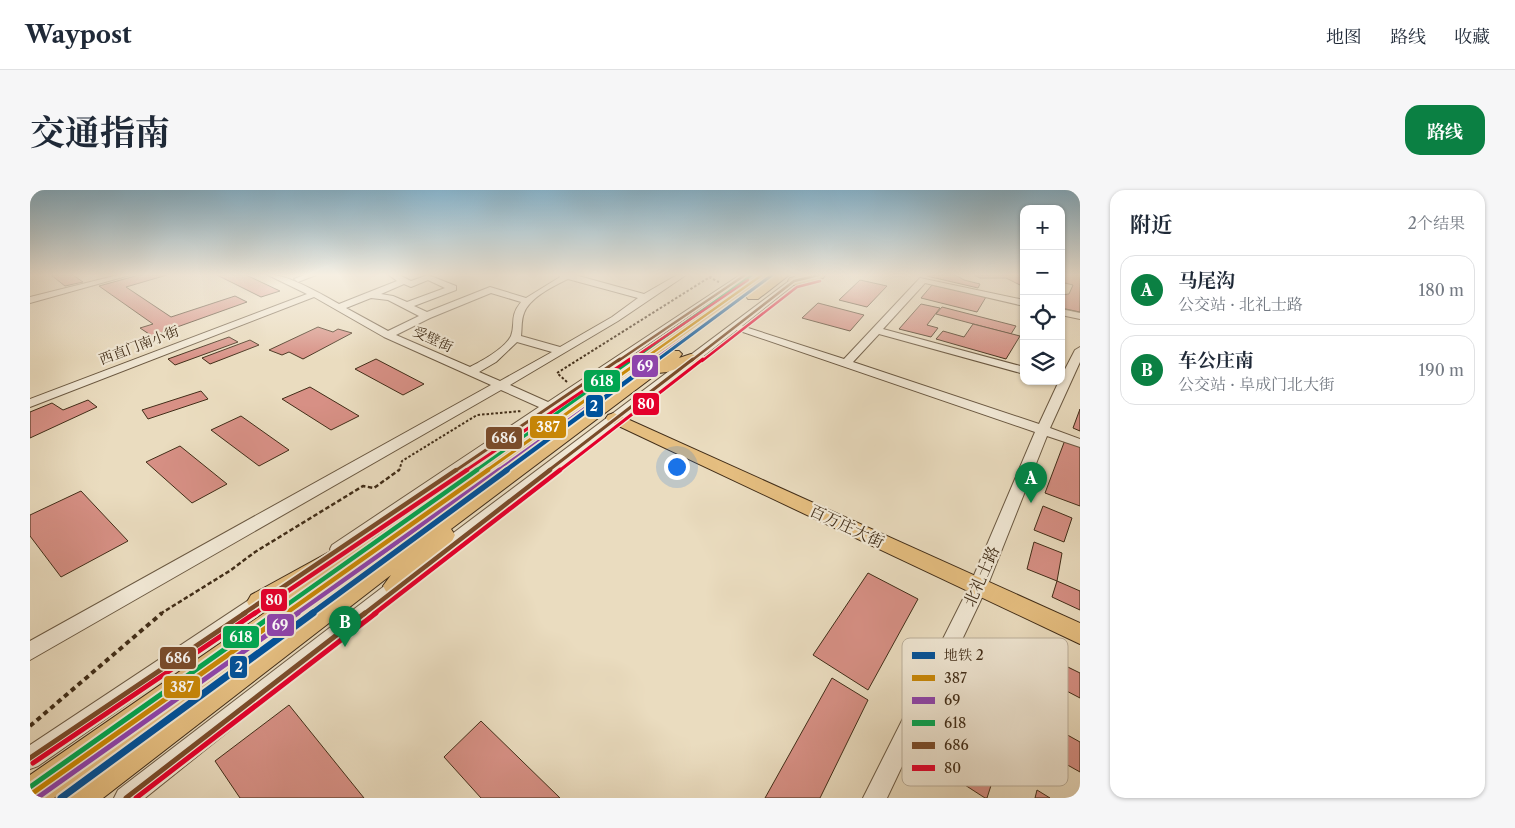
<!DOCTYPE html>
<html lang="zh">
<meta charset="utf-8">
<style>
:root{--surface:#fff;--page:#f6f6f7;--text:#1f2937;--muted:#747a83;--line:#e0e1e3;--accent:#0b8043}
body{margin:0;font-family:"Libre Caslon Text","Noto Serif SC",serif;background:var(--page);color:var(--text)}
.controls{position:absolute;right:15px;top:15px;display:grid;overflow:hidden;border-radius:10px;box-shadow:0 1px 4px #0004}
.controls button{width:45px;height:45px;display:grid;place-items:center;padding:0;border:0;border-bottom:1px solid var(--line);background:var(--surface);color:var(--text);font:25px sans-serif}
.you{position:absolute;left:646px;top:276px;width:18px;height:18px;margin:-12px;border:4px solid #fff;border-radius:50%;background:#1a73e8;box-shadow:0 0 0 8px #1a73e833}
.badge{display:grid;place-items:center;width:32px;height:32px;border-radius:50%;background:var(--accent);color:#fff;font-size:16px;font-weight:700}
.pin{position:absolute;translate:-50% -41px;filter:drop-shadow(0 1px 2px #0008)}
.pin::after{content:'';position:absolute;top:26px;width:18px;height:15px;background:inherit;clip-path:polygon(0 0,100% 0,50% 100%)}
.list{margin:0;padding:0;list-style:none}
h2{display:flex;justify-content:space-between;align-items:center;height:65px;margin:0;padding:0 20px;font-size:21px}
h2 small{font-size:16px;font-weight:400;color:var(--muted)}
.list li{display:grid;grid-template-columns:32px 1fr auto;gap:15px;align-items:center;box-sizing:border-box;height:70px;margin:0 10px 10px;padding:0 10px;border:1px solid var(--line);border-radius:15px}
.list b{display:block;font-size:19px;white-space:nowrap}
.list p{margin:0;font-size:16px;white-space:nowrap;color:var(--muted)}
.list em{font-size:16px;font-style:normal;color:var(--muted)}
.icon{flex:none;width:28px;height:28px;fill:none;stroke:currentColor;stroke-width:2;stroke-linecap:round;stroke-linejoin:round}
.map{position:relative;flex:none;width:1050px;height:608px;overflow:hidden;border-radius:15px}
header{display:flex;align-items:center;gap:30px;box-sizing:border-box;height:70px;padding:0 25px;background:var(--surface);border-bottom:1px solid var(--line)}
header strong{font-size:24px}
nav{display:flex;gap:28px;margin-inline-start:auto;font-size:18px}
.intro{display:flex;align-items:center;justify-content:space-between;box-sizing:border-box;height:120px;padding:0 30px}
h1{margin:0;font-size:35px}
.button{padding:12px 22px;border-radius:15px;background:var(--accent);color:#fff;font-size:18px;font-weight:700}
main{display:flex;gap:30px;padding:0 30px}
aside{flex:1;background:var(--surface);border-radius:15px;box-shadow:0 1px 4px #0004}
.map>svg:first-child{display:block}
.building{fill:#d79085;stroke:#412d18}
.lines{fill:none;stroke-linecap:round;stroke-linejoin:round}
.minor-casing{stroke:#6b5942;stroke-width:2}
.major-casing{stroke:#412d18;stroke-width:2}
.highway-casing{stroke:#412d18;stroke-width:2}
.path-far2{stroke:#412d18;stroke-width:2;stroke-dasharray:2.5 2;stroke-linecap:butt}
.path-far1{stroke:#412d18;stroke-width:2.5;stroke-dasharray:4.5 2.5;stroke-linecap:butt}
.path{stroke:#412d18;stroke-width:4;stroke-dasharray:5 4;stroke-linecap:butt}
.minor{fill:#f1e8d5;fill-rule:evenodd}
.major{fill:#e5be80;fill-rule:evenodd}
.highway{fill:#e5be80;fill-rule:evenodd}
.bus-1-far3-casing{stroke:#f1e8d5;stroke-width:5}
.bus-1-far2-casing{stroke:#f1e8d5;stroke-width:6}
.bus-1-far1-casing{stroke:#f1e8d5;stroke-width:8}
.bus-1-casing{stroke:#f1e8d5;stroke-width:9}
.bus-2-far3-casing{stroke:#f1e8d5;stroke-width:5}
.bus-2-far2-casing{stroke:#f1e8d5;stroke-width:6}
.bus-2-far1-casing{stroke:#f1e8d5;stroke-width:8}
.bus-2-casing{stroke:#f1e8d5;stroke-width:9}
.bus-3-far3-casing{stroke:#f1e8d5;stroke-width:5}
.bus-3-far2-casing{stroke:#f1e8d5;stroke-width:6}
.bus-3-far1-casing{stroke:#f1e8d5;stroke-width:8}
.bus-3-casing{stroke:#f1e8d5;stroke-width:9}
.bus-4-far3-casing{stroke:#f1e8d5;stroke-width:5}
.bus-4-far2-casing{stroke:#f1e8d5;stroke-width:6}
.bus-4-far1-casing{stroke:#f1e8d5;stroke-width:8}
.bus-4-casing{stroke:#f1e8d5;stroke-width:9}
.bus-5-far3-casing{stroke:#f1e8d5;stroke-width:5}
.bus-5-far2-casing{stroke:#f1e8d5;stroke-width:6}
.bus-5-far1-casing{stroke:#f1e8d5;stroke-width:8}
.bus-5-casing{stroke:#f1e8d5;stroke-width:9}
.bus-1-far3{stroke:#ca8806;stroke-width:2.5}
.bus-1-far2{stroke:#ca8806;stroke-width:3}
.bus-1-far1{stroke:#ca8806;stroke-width:4.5}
.bus-1{stroke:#ca8806;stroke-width:5}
.bus-2-far3{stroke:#8e44ad;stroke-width:2.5}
.bus-2-far2{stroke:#8e44ad;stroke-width:3}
.bus-2-far1{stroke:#8e44ad;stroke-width:4.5}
.bus-2{stroke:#8e44ad;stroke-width:5}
.bus-3-far3{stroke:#00a651;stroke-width:2.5}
.bus-3-far2{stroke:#00a651;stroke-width:3}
.bus-3-far1{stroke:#00a651;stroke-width:4.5}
.bus-3{stroke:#00a651;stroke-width:5}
.bus-4-far3{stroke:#7a4b2a;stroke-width:2.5}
.bus-4-far2{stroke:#7a4b2a;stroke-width:3}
.bus-4-far1{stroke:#7a4b2a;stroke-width:4.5}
.bus-4{stroke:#7a4b2a;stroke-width:5}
.bus-5-far3{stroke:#e4002b;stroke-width:2.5}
.bus-5-far2{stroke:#e4002b;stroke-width:3}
.bus-5-far1{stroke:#e4002b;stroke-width:4.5}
.bus-5{stroke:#e4002b;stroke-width:5}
.metro-1-far3-casing{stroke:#f1e8d5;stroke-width:5.5}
.metro-1-far2-casing{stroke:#f1e8d5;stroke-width:8}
.metro-1-far1-casing{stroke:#f1e8d5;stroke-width:9}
.metro-1-casing{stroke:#f1e8d5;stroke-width:11}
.metro-1-far3{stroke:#00529b;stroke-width:3}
.metro-1-far2{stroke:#00529b;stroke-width:4.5}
.metro-1-far1{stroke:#00529b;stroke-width:5.5}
.metro-1{stroke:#00529b;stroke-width:7}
.labels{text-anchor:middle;stroke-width:4.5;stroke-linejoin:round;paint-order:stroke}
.far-street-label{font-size:14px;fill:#412d18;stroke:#f1e8d5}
.street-label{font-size:16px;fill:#412d18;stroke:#f1e8d5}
.key{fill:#f1e8d5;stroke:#bcb09c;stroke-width:1}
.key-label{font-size:14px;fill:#412d18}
.line-badge{stroke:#f1e8d5;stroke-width:2}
.badge-label{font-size:14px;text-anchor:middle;font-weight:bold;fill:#fff}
</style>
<header>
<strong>Waypost</strong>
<nav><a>地图</a><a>路线</a><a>收藏</a></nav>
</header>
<div class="intro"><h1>交通指南</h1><a class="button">路线</a></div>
<main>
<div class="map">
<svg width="1050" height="608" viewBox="0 0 1050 608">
<rect width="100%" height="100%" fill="#eadcbf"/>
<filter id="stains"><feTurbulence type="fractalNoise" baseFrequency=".004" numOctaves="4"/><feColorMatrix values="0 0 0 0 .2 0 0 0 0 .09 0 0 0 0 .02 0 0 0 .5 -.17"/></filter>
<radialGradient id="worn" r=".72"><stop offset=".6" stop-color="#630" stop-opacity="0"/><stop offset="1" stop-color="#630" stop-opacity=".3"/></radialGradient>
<g class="building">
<path d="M21,85h22l10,7 -18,4z"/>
<path d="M109,85h28l-41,12 45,30 64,-21 12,6 -95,34 -12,-8 13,-4 -54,-38z"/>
<path d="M187,85h29l34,16 -19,6z"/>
<path d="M898,85h27l9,5 16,4 -2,4 -51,-12z"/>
<path d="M944,85h50v12l-18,-9h-26z"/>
<path d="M1031,85h19v37l-19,-4v-13l8,-1 4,-9 -12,-3z"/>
<path d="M830,90l27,6 -20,21 -28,-7z"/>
<path d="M902,95l54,12 -9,15 -56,-14z"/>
<path d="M788,113l46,12 -14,16 -48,-13z"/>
<path d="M891,114l19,4 -13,17 11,3 -7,9 -32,-8z"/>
<path d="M912,117l74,19 -5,8 -75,-20z"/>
<path d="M943,134l47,12 -14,23 -70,-20 7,-8 21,6z"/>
<path d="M288,137l15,5 5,-3 14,4 -49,26 -14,-7 -7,3 -13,-5z"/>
<path d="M199,147l9,5 -63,23 -7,-6z"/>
<path d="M220,150l9,5 -49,19 -8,-6z"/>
<path d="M346,169l48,25 -21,11 -48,-26z"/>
<path d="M280,197l49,29 -28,14 -49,-31z"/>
<path d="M171,201l7,8 -60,20 -6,-9z"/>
<path d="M58,210l9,7 -67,31v-26l22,-9 11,7z"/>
<path d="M1050,219v22l-7,-3z"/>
<path d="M211,226l48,34 -30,16 -48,-36z"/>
<path d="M1035,250l15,5v61l-35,-13z"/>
<path d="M150,256l47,38 -35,19 -46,-41z"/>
<path d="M51,301l47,50 -67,36 -31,-41v-21z"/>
<path d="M1013,316l29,12 -8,24 -30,-12z"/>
<path d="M1004,352l28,11 -5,28 -30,-12z"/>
<path d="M838,383l50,26 -50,91 -55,-35z"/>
<path d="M1027,391l23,10v19l-28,-13z"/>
<path d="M991,454l59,29v25l-65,-34z"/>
<path d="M963,473l32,16 -38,119h-2l-34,-22z"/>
<path d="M802,488l36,22 -48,98h-55z"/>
<path d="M259,515l75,93h-124l-25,-37z"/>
<path d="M451,531l79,77h-79l-37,-41z"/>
<path d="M1016,533l34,19v30l-41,-23z"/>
<path d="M1007,600l13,8h-15z"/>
</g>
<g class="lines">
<defs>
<g id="minor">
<path d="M88,85h12l-100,28v-6z"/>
<path d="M238,85c17,-2 55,20 71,29l58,-23 -8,-6h10l12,6 17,-6 28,11v4l-42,16 13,6 63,-25 36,11 34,-21 -1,-2h16l69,19 33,-19h9l-68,46 -108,64 38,17 192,-127h9l-405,278 -6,2 -6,-2 -2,-4 2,-4 207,-138 -38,-17 -471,270v-19l461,-256 -107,-48 -70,-40 -284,110v-8l277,-105zM538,89l70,19 -26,19 -52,30 -39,-11c1,-7 0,-16 3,-23 6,-16 30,-27 44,-34zM398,90l17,8 -38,14 -14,-6 -12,-2 23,-10 7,3zM461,103l30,9c-12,15 -5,21 -10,34 -6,12 -29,25 -41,31l-74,-32 34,-17zM341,108l17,2 31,16 -31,15 -42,-23zM487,152l35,10 -52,29 -21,-9 17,-10z"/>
<path d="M274,85h12l-18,7 -4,-3z"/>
<path d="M767,85h9l-64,51 102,33 76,-81 104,22v6l-99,-23 -42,46 141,38v7l-145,-40 -26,28 186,62 20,-43h2v-4l14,-27 5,-3v15l-30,66 30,11v8l-33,-11 -60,151 -100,211h-24l106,-211 66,-155 -298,-102 -301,235 -6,1 -6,-1 -2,-5 2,-5z"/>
<path d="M1031,119l19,4v6l-19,-4z"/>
<path d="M372,385l6,2 3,5 -3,5 -263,211h-31l4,-8 278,-213z"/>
<path d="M237,400l6,2 3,5 -3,5 -235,164 -8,3v-24l231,-153z"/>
</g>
<path id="major" d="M584,223l466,210v21l-472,-223 -2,-3 2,-3z"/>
<g id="highway">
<path d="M725,85h13l-186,137 87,-61h10l3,3 -3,4 12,-4 6,2 2,3 -2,3 -30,10 -9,1 -207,156 4,6 -3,6 -47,52 -9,3 -9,-3 -4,-7 8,-11 -288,223h-44l2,-5 -7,5h-24v-23l243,-168 -13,5 -9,-3 -4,-7 4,-7 104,-57 8,-3 9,4z"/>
<path d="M746,85h13l-31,24h-10l-2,-3 2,-3z"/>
<path d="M776,85h19l-2,3 -29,7 -6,-4 2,-3z"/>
</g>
</defs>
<use href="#minor" class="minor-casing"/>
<use href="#major" class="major-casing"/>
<use href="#highway" class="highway-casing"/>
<g class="path-far2">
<path d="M679,87l10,5"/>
<path d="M537,192l-10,-9 156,-98"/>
<path d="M369,281l3,-10 75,-46 45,-4"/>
</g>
<path class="path-far1" d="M130,424l71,-44 24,-18 108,-66 11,2 25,-18"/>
<path class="path" d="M0,536l132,-113"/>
<use href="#minor" class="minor"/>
<use href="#major" class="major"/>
<use href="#highway" class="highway"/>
<defs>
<path id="bus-1-far3" d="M611,171l121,-86"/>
<path id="bus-1-far2" d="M456,281l157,-112"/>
<path id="bus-1-far1" d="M255,424l203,-144"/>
<path id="bus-1" d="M0,605l257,-182"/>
<path id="bus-2-far3" d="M622,171l114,-81"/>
<path id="bus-2-far2" d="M467,281l157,-112"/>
<path id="bus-2-far1" d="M266,424l203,-144"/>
<path id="bus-2" d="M7,608l261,-185"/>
<path id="bus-3-far3" d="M601,171l121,-86"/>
<path id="bus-3-far2" d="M445,281l158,-112"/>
<path id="bus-3-far1" d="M244,424l203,-144"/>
<path id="bus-3" d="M0,597l246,-174"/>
<g id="bus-4-far3">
<path d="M588,171l127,-86"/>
<path d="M661,171l103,-80 25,-6"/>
</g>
<g id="bus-4-far2">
<path d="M425,281l165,-112"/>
<path d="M518,281l145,-112"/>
</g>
<g id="bus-4-far1">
<path d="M213,424l213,-144"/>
<path d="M334,424l186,-144"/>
</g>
<g id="bus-4">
<path d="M0,568l215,-145"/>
<path d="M96,608l239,-185"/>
</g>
<g id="bus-5-far3">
<path d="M599,171l119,-81"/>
<path d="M672,171l95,-74 23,-6"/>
</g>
<g id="bus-5-far2">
<path d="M435,281l165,-112"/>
<path d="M529,281l144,-112"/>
</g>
<g id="bus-5-far1">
<path d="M224,424l213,-144"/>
<path d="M344,424l186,-144"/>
</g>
<g id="bus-5">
<path d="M3,573l222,-150"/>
<path d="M106,608l240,-185"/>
</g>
</defs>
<use href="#bus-1-far3" class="bus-1-far3-casing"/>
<use href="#bus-1-far2" class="bus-1-far2-casing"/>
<use href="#bus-1-far1" class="bus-1-far1-casing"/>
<use href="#bus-1" class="bus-1-casing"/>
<use href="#bus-2-far3" class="bus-2-far3-casing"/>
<use href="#bus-2-far2" class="bus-2-far2-casing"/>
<use href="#bus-2-far1" class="bus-2-far1-casing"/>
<use href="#bus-2" class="bus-2-casing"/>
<use href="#bus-3-far3" class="bus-3-far3-casing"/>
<use href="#bus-3-far2" class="bus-3-far2-casing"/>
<use href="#bus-3-far1" class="bus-3-far1-casing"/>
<use href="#bus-3" class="bus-3-casing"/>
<use href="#bus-4-far3" class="bus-4-far3-casing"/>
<use href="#bus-4-far2" class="bus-4-far2-casing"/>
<use href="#bus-4-far1" class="bus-4-far1-casing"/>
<use href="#bus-4" class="bus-4-casing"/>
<use href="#bus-5-far3" class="bus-5-far3-casing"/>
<use href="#bus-5-far2" class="bus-5-far2-casing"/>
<use href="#bus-5-far1" class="bus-5-far1-casing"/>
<use href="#bus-5" class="bus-5-casing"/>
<use href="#bus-1-far3" class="bus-1-far3"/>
<use href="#bus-1-far2" class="bus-1-far2"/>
<use href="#bus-1-far1" class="bus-1-far1"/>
<use href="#bus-1" class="bus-1"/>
<use href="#bus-2-far3" class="bus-2-far3"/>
<use href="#bus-2-far2" class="bus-2-far2"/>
<use href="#bus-2-far1" class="bus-2-far1"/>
<use href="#bus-2" class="bus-2"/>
<use href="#bus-3-far3" class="bus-3-far3"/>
<use href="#bus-3-far2" class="bus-3-far2"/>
<use href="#bus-3-far1" class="bus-3-far1"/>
<use href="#bus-3" class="bus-3"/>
<use href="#bus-4-far3" class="bus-4-far3"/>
<use href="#bus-4-far2" class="bus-4-far2"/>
<use href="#bus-4-far1" class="bus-4-far1"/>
<use href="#bus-4" class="bus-4"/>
<use href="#bus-5-far3" class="bus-5-far3"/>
<use href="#bus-5-far2" class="bus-5-far2"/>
<use href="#bus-5-far1" class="bus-5-far1"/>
<use href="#bus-5" class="bus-5"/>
<defs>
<path id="metro-1-far3" d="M626,171l116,-86"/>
<path id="metro-1-far2" d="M475,281l152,-112"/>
<path id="metro-1-far1" d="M281,424l196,-144"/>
<path id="metro-1" d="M31,608l252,-185"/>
</defs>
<use href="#metro-1-far3" class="metro-1-far3-casing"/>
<use href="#metro-1-far2" class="metro-1-far2-casing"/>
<use href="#metro-1-far1" class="metro-1-far1-casing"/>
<use href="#metro-1" class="metro-1-casing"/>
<use href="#metro-1-far3" class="metro-1-far3"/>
<use href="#metro-1-far2" class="metro-1-far2"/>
<use href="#metro-1-far1" class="metro-1-far1"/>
<use href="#metro-1" class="metro-1"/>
</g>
<linearGradient id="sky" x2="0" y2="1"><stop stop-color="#88b7d1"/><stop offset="0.5" stop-color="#f6efe2"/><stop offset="1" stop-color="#f6efe2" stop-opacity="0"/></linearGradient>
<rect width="1050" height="170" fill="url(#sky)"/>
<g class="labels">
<g class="far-street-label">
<text transform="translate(403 149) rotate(25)" y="5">受壁街</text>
<text transform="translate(109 155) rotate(-21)" y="5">西直门南小街</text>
</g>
<g class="street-label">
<text transform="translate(817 336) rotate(25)" y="6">百万庄大街</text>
<text transform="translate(951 386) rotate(-66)" y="6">北礼士路</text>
</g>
</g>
<rect x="872" y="448" width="166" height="148" rx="8" class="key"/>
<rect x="882" y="462" width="23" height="7" fill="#00529b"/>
<rect x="882" y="485" width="23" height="6" fill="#ca8806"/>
<rect x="882" y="507" width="23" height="7" fill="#8e44ad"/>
<rect x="882" y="530" width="23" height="6" fill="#00a651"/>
<rect x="882" y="552" width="23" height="7" fill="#7a4b2a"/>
<rect x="882" y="575" width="23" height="6" fill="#e4002b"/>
<g class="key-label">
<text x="914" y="470">地铁 2</text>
<text x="914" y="493">387</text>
<text x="914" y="515">69</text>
<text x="914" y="538">618</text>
<text x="914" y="560">686</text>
<text x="914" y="583">80</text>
</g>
<g class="line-badge">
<rect x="601" y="164" width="28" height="24" rx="5" fill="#8e44ad"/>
<rect x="553" y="179" width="38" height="24" rx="5" fill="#00a651"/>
<rect x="602" y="202" width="28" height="24" rx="5" fill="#e4002b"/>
<rect x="555" y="204" width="19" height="24" rx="5" fill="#00529b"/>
<rect x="499" y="225" width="38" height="24" rx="5" fill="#ca8806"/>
<rect x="455" y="236" width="38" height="24" rx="5" fill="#7a4b2a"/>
<rect x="230" y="398" width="28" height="24" rx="5" fill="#e4002b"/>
<rect x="236" y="423" width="29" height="24" rx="5" fill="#8e44ad"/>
<rect x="192" y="435" width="38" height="24" rx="5" fill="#00a651"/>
<rect x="129" y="456" width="38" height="24" rx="5" fill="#7a4b2a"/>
<rect x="199" y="465" width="19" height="24" rx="5" fill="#00529b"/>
<rect x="133" y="485" width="38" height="24" rx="5" fill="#ca8806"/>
</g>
<g class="badge-label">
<text x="615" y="181">69</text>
<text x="572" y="196">618</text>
<text x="616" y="219">80</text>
<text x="564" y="221">2</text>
<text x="518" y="242">387</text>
<text x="474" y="253">686</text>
<text x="244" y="415">80</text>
<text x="250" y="440">69</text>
<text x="211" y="452">618</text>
<text x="148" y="473">686</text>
<text x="209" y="482">2</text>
<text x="152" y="502">387</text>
</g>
<rect width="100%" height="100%" filter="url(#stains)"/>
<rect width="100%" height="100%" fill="url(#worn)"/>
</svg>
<div class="controls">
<button>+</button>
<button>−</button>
<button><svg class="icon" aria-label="locate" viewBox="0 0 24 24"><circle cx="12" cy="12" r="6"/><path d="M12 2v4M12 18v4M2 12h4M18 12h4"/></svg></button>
<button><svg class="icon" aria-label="layers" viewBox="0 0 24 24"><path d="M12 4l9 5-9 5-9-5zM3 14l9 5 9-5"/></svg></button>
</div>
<div class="you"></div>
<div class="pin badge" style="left:1001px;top:313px">A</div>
<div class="pin badge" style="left:315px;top:457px">B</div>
</div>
<aside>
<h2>附近<small>2个结果</small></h2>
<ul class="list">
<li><span class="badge">A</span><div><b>马尾沟</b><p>公交站 · 北礼士路</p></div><em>180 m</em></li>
<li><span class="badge">B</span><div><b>车公庄南</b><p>公交站 · 阜成门北大街</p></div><em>190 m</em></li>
</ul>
</aside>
</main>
